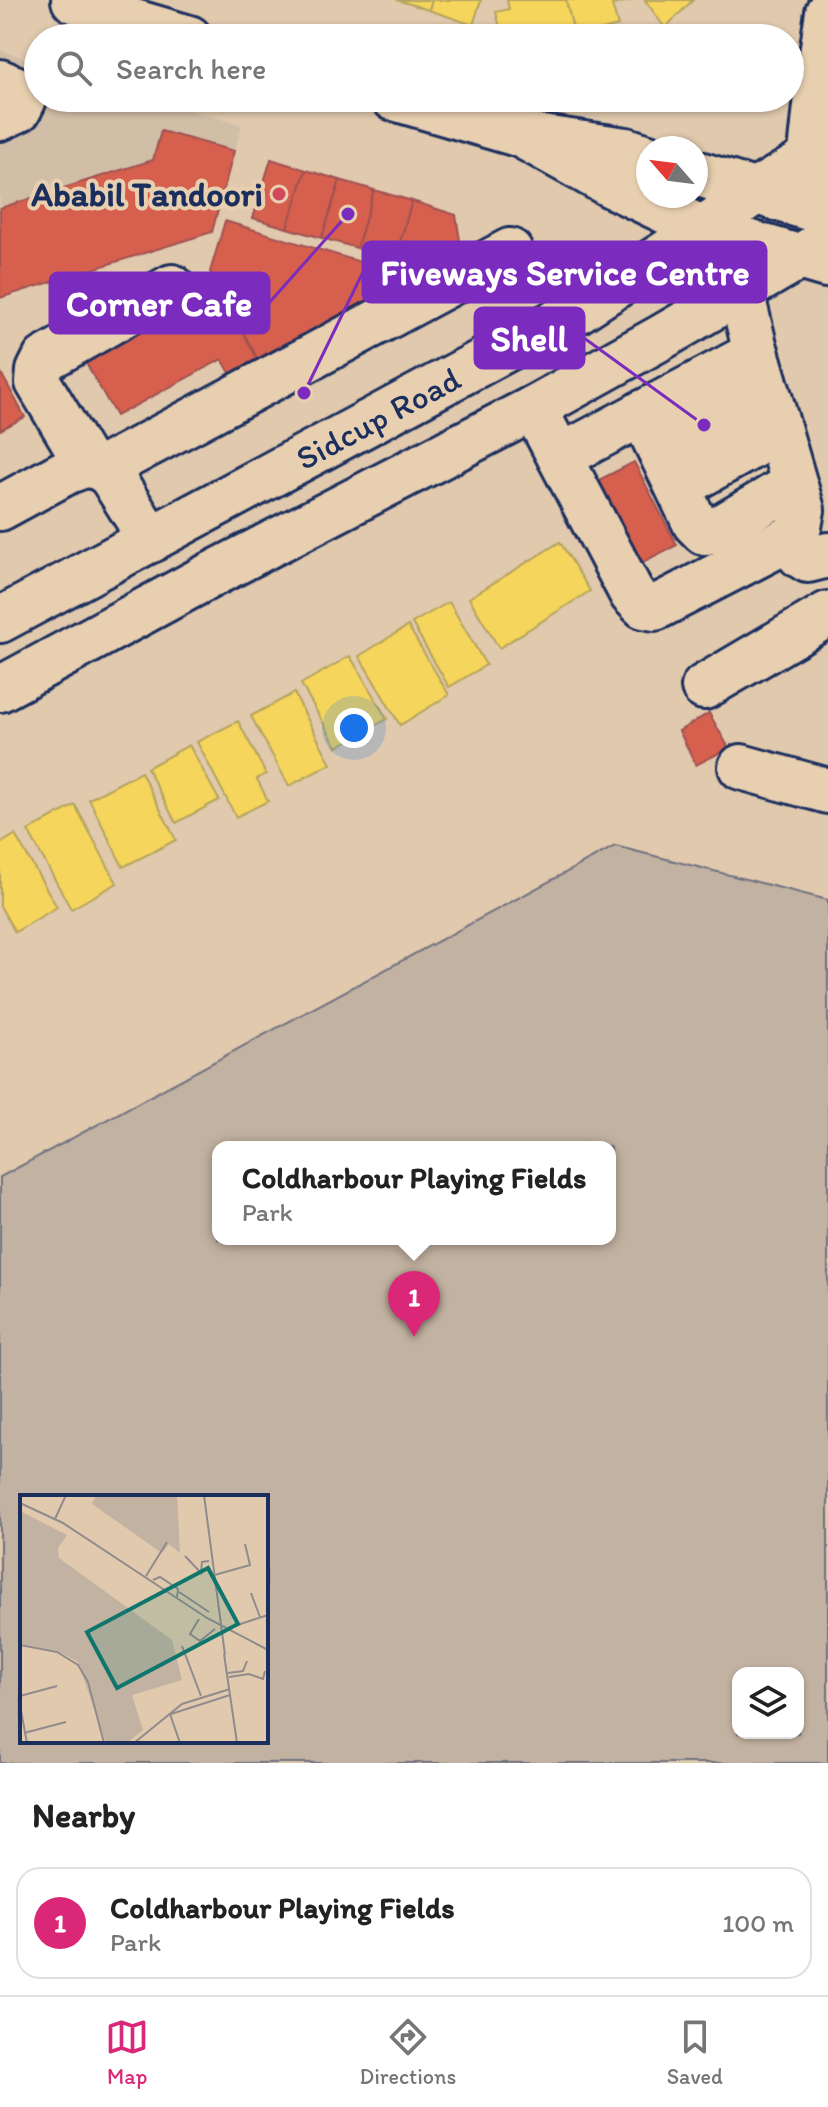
<!DOCTYPE html>
<style>
:root{--surface:#fff;--page:#f2f2f2;--text:#222;--muted:#767676;--line:#e0e0e0;--accent:#db2777}
body{margin:0;font-family:Itim,sans-serif;background:var(--page);color:var(--text)}
.controls{position:absolute;right:24px;bottom:24px;display:grid;overflow:hidden;border-radius:16px;box-shadow:0 2px 6px #0004}
.controls button{width:72px;height:72px;display:grid;place-items:center;padding:0;border:0;border-bottom:2px solid var(--line);background:var(--surface);color:var(--text);font:40px sans-serif}
.compass{position:absolute;left:636px;top:136px;width:72px;height:72px;border-radius:50%;background:var(--surface);box-shadow:0 2px 6px #0004;rotate:298deg}
.you{position:absolute;left:354px;top:728px;width:28px;height:28px;margin:-20px;border:6px solid #fff;border-radius:50%;background:#1a73e8;box-shadow:0 0 0 12px #1a73e833}
.badge{display:grid;place-items:center;width:52px;height:52px;border-radius:50%;background:var(--accent);color:#fff;font-size:26px;font-weight:700}
.pin{position:absolute;translate:-50% -66px;filter:drop-shadow(0 2px 4px #0008)}
.pin::after{content:'';position:absolute;top:42px;width:28px;height:24px;background:inherit;clip-path:polygon(0 0,100% 0,50% 100%)}
.popup{position:absolute;left:212px;top:1141px;width:404px;height:104px;box-sizing:border-box;display:grid;place-content:center;border-radius:16px;background:var(--surface);filter:drop-shadow(0 2px 6px #0005);font-size:26px;white-space:nowrap;color:var(--muted)}
.popup b{font-size:30px;color:var(--text)}
.popup::after{content:'';position:absolute;left:50%;top:100%;margin-left:-16px;border:16px solid transparent;border-top-color:var(--surface)}
.list{margin:0;padding:0;list-style:none}
h2{display:flex;justify-content:space-between;align-items:center;height:104px;margin:0;padding:0 32px;font-size:34px}
h2 small{font-size:26px;font-weight:400;color:var(--muted)}
.list li{display:grid;grid-template-columns:52px 1fr auto;gap:24px;align-items:center;box-sizing:border-box;height:112px;margin:0 16px 16px;padding:0 16px;border:2px solid var(--line);border-radius:24px}
.list b{display:block;font-size:30px;white-space:nowrap}
.list p{margin:0;font-size:26px;white-space:nowrap;color:var(--muted)}
.list em{font-size:26px;font-style:normal;color:var(--muted)}
.icon{flex:none;width:44px;height:44px;fill:none;stroke:currentColor;stroke-width:2;stroke-linecap:round;stroke-linejoin:round}
.map{position:relative;flex:none;width:828px;height:1763px;overflow:hidden}
.search{position:absolute;background:var(--surface);box-shadow:0 2px 6px #0004;left:24px;right:24px;top:24px;height:88px;display:flex;align-items:center;gap:20px;box-sizing:border-box;padding:0 28px;border-radius:44px;color:var(--muted);font-size:30px}
.sheet{height:232px;background:var(--surface)}
nav{display:flex;justify-content:space-around;align-items:center;box-sizing:border-box;height:112px;border-top:2px solid var(--line);background:var(--surface);font-size:22px;color:var(--muted)}
nav a{display:grid;justify-items:center;gap:4px}
nav .on{color:var(--accent)}
.map>svg:first-child{display:block}
.built{fill:#d1bea7}
.green{fill:#c2b2a1;stroke:#6e7080;stroke-width:2;fill-rule:evenodd}
.homes{fill:#f6d55c;stroke:#b4a35d;stroke-width:2}
.shops{fill:#d6604d;stroke:#9e5152;stroke-width:2}
.lines{fill:none;stroke-linecap:round;stroke-linejoin:round}
.minor-casing{stroke:#1b2f5e;stroke-width:50}
.major-casing{stroke:#1b2f5e;stroke-width:50}
.highway-casing{stroke:#1b2f5e;stroke-width:50}
.minor{stroke:#e8cfb0;stroke-width:44}
.major{stroke:#e8cfb0;stroke-width:44}
.highway{stroke:#e8cfb0;stroke-width:44}
.poi-dot{fill:#d1495b;stroke:#e8cfb0;stroke-width:3}
.labels{text-anchor:middle;stroke-width:8;stroke-linejoin:round;paint-order:stroke}
.poi-label{font-size:34px;font-weight:bold;fill:#1b2f5e;stroke:#e8cfb0;text-anchor:end}
.street-label{font-size:34px;fill:#1b2f5e;stroke:#e8cfb0}
.inset-road{fill:none;stroke:#918b8d;stroke-width:2}
.view{fill:#0f766e;fill-opacity:0.15;stroke:#0f766e;stroke-width:4}
.inset-edge{fill:none;stroke:#1b2f5e;stroke-width:4}
.leader{fill:none;stroke:#7b2cbf;stroke-width:3}
.callout-dot{fill:#7b2cbf;stroke:#e8cfb0;stroke-width:3}
.callout{fill:#7b2cbf;stroke:#7b2cbf;stroke-width:3}
.callout-label{font-size:36px;text-anchor:middle;font-weight:bold;fill:#fff}
</style>
<div class="map">
<svg width="828" height="1763" viewBox="0 0 828 1763">
<rect width="100%" height="100%" fill="#e0c9ad"/>
<filter id="ink" filterUnits="userSpaceOnUse"><feTurbulence type="fractalNoise" baseFrequency=".0125" numOctaves="2"/><feDisplacementMap in="SourceGraphic" scale="16" xChannelSelector="R" yChannelSelector="G"/><feConvolveMatrix kernelMatrix="1 2 1 2 8 2 1 2 1" color-interpolation-filters="sRGB"/></filter>
<g filter="url(#ink)">
<path class="built" d="M0,50l38,13v35h110l94,27 -30,107 -100,28 -112,35z"/>
<path class="green" d="M615,846l213,54v863h-828v-586zM218,1147h392v92h-392zM22,1497h244v244h-244zM738,1673h60v60h-60z"/>
<g class="homes">
<path d="M397,0h35l-3,10z"/>
<path d="M432,0h49l-8,25 -44,-15z"/>
<path d="M507,0h59l9,37 -72,1 -7,-26 13,-3z"/>
<path d="M566,0h67l-21,5 6,21 -43,11z"/>
<path d="M645,0h48l-28,28z"/>
<path d="M560,542l30,49 -91,57 -30,-50z"/>
<path d="M449,602l37,63 -37,22 -37,-64z"/>
<path d="M408,626l41,69 -49,30 -41,-69z"/>
<path d="M350,656l37,63 -50,28 -36,-63z"/>
<path d="M294,693l37,71 -42,22 -38,-70z"/>
<path d="M238,721l28,53 -9,5 11,22 -32,16 -39,-75z"/>
<path d="M189,745l30,55 -43,23 -29,-55z"/>
<path d="M141,772l35,68 -53,27 -34,-68z"/>
<path d="M75,805l42,78 -46,26 -43,-78z"/>
<path d="M15,835l42,72 -42,25 -15,-26v-62z"/>
</g>
<g class="shops">
<path d="M161,131l73,20 -22,81 -212,66v-90l153,-48z"/>
<path d="M271,159l35,11 -19,58 -34,-10z"/>
<path d="M306,170l34,10 -18,58 -35,-10z"/>
<path d="M340,180l34,10 -17,58 -35,-10z"/>
<path d="M374,190l38,11 -12,41 -20,13 -23,-7z"/>
<path d="M412,201l44,14 6,38 -204,107 -48,-88 15,-51 155,47 15,-8z"/>
<path d="M219,288l39,72 -26,16 -10,-17 -106,57 -30,-53z"/>
<path d="M0,371l25,46 -25,13z"/>
<path d="M634,462l43,83 -46,23 -42,-83z"/>
<path d="M709,713l20,35 -33,17 -17,-34z"/>
</g>
<g class="lines">
<defs>
<g id="minor">
<path d="M0,82l17,7 7,10 -5,10 -19,9"/>
<path d="M807,191l13,-123 8,-56"/>
<path d="M534,408l98,186 12,12 11,2 138,-71 6,-10 3,-17 -48,-165 -13,-54"/>
<path d="M642,413l53,110 9,9 11,-1 79,-47"/>
<path d="M660,449l106,-59"/>
<path d="M560,457l196,-104"/>
<path d="M87,464l-49,-82 1,-11 6,-12 127,-72"/>
<path d="M102,469l408,-218"/>
<path d="M678,487l101,-56"/>
<path d="M0,508l68,-37 19,-7 15,5 9,7 40,64"/>
<path d="M793,537l7,18 8,5 20,-5"/>
<path d="M704,687l124,-73"/>
<path d="M741,767l87,24"/>
</g>
<g id="major">
<path d="M74,0l40,16 75,22"/>
<path d="M394,98l127,37 105,15 22,7"/>
<path d="M521,135l90,50 92,44 123,36"/>
<path d="M696,173l132,41"/>
</g>
<g id="highway">
<path d="M0,620l577,-309 126,-82 53,-38 72,-43"/>
<path d="M0,689l205,-111 329,-170 128,-71 166,-97"/>
</g>
</defs>
<use href="#minor" class="minor-casing"/>
<use href="#major" class="major-casing"/>
<use href="#highway" class="highway-casing"/>
<use href="#minor" class="minor"/>
<use href="#major" class="major"/>
<use href="#highway" class="highway"/>
</g>
</g>
<circle class="poi-dot" cx="279" cy="194" r="8"/>
<g class="labels">
<g class="poi-label">
<text x="263" y="206">Ababil Tandoori</text>
</g>
<g class="street-label">
<text transform="translate(378 418) rotate(-28)" y="12">Sidcup Road</text>
</g>
</g>
<g transform="translate(20 1495)">
<rect width="248" height="248" fill="#e0c9ad"/>
<path d="M76,0h81l3,58 -11,-9 -7,9 -70,-49zM0,16l47,24 -9,13 1,10 113,82 10,40 -50,15 11,35 -16,13h-21l-28,-81 -20,-11 -38,-7z" fill="#c2b2a1"/>
<path class="inset-road" d="M184,0l21,160M0,8l43,20 144,95 61,32M35,24l11,-24M165,61l16,17 1,-11 7,-1M126,81l21,-34M191,81l39,-11 -5,-21M133,85l7,-3 18,12 -1,8M159,97l30,20M231,98l9,24M179,124l-9,15 10,7 15,-12M208,133l40,-13M0,150l37,7 21,13 10,17 16,61M162,151l19,50M204,159l13,89M208,178l15,-2 4,-10M209,182l20,-3 14,5 2,-8M0,201l37,-10M0,210l7,38M150,219l10,29M151,219l59,-19M4,238l42,-11M114,248l48,-39 48,-15"/>
<path class="view" d="M188,73l30,56 -121,64 -30,-56z"/>
<rect width="248" height="248" class="inset-edge"/>
</g>
<path class="leader" d="M304 393L363 272M348 214L269 303M704 425L584 338"/>
<g class="callout-dot">
<circle cx="304" cy="393" r="8"/>
<circle cx="348" cy="214" r="8"/>
<circle cx="704" cy="425" r="8"/>
</g>
<g class="callout">
<rect x="363" y="242" width="403" height="60" rx="8"/>
<rect x="50" y="273" width="219" height="60" rx="8"/>
<rect x="475" y="308" width="109" height="60" rx="8"/>
</g>
<g class="callout-label">
<text x="565" y="285">Fiveways Service Centre</text>
<text x="159" y="316">Corner Cafe</text>
<text x="529" y="351">Shell</text>
</g>
</svg>
<div class="controls">
<button><svg class="icon" aria-label="layers" viewBox="0 0 24 24"><path d="M12 4l9 5-9 5-9-5zM3 14l9 5 9-5"/></svg></button>
</div>
<svg class="compass" viewBox="-18 -18 36 36"><path d="M0-13l5 13h-10z" fill="#e53935"/><path d="M0 13l5-13h-10z" fill="#767676"/></svg>
<div class="you"></div>
<div class="pin badge" style="left:414px;top:1337px">1</div>
<div class="popup"><b>Coldharbour Playing Fields</b>Park</div>
<div class="search"><svg class="icon" aria-label="search" viewBox="0 0 24 24"><circle cx="10" cy="10" r="6"/><path d="M15 15l6 6"/></svg>Search here</div>
</div>
<section class="sheet">
<h2>Nearby<small></small></h2>
<ul class="list">
<li><span class="badge">1</span><div><b>Coldharbour Playing Fields</b><p>Park</p></div><em>100 m</em></li>
</ul>
</section>
<nav>
<a class="on"><svg class="icon" aria-label="map" viewBox="0 0 24 24"><path d="M3 6l6-2 6 2 6-2v14l-6 2-6-2-6 2zM9 4v14M15 6v14"/></svg>Map</a>
<a><svg class="icon" aria-label="directions" viewBox="0 0 24 24"><path d="M12 3l9 9-9 9-9-9zM9 14v-3h6M13 9l2 2-2 2"/></svg>Directions</a>
<a><svg class="icon" aria-label="saved" viewBox="0 0 24 24"><path d="M7 4h10v16l-5-4-5 4z"/></svg>Saved</a>
</nav>
